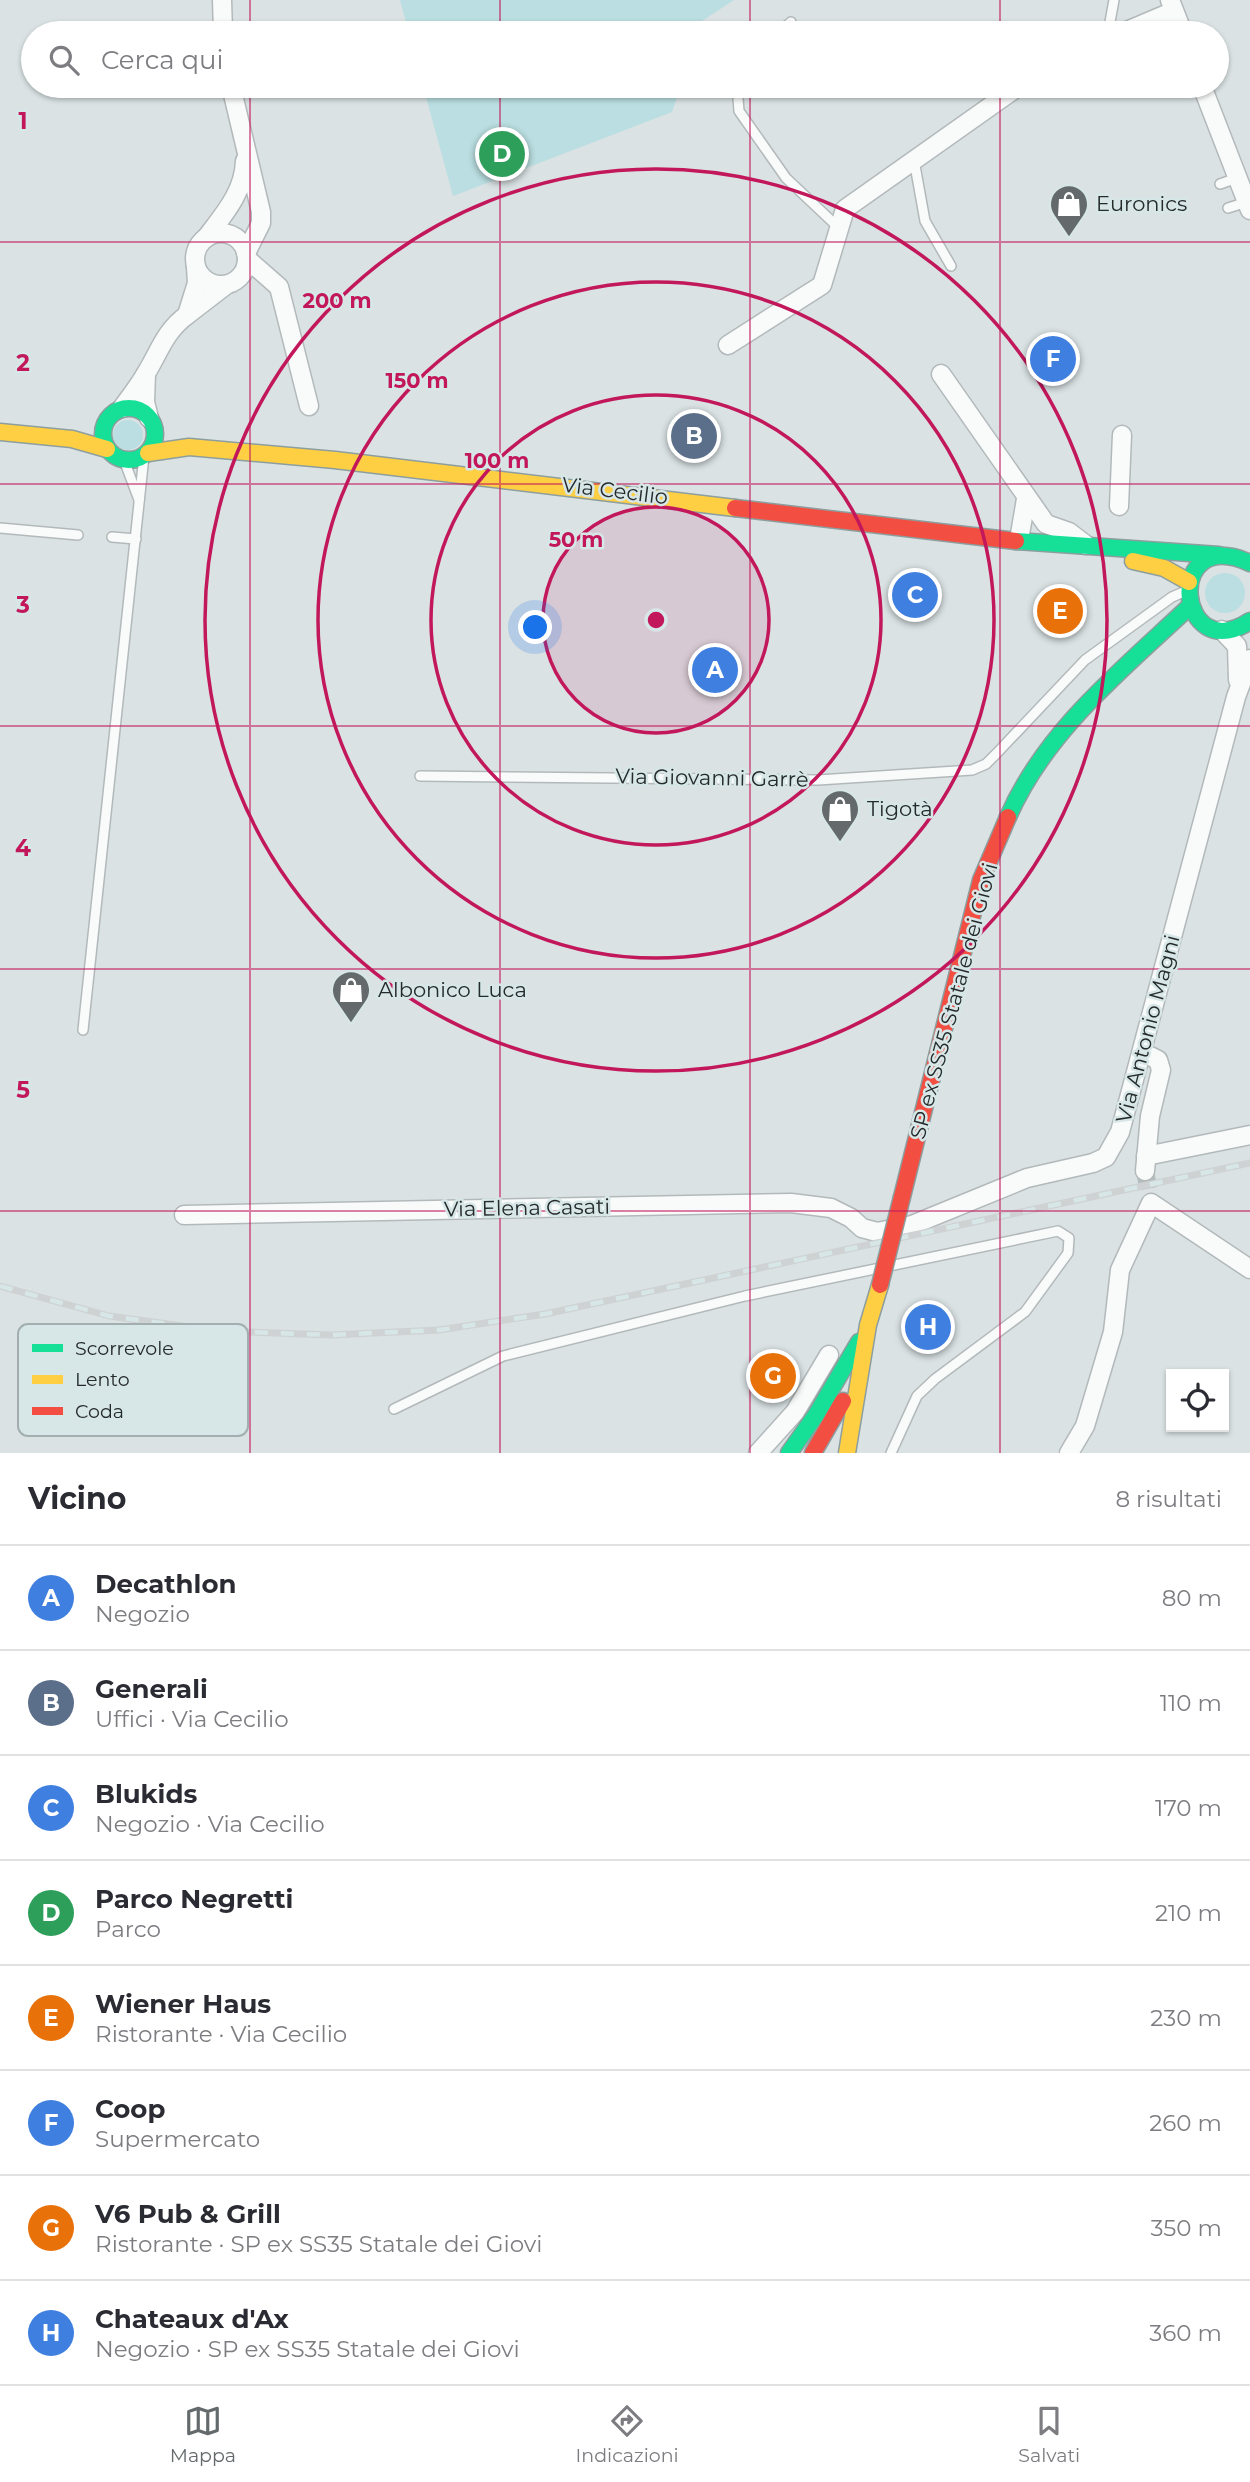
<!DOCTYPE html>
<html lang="it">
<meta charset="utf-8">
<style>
:root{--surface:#fff;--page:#f2f2f3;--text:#2b2b33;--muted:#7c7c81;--line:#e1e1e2;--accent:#646a6c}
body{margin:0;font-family:Montserrat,sans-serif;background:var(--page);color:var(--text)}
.controls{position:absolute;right:21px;bottom:21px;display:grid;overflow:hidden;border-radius:0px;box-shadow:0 2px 5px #0004}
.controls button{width:63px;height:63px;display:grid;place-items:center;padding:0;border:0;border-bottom:2px solid var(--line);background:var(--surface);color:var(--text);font:35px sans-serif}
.you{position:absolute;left:536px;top:628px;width:24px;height:24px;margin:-18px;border:5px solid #fff;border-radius:50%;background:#1a73e8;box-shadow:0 0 0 10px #1a73e833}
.badge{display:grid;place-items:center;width:46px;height:46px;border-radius:50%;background:var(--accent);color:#fff;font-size:23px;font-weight:700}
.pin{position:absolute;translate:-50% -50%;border:4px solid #fff;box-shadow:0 2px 7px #0006}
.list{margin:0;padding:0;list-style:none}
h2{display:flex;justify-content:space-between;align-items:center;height:91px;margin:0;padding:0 28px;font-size:30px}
h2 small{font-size:23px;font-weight:400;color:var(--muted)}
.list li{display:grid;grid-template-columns:46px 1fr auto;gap:21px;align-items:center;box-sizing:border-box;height:105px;padding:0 28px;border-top:2px solid var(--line)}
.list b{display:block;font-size:26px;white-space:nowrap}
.list p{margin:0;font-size:23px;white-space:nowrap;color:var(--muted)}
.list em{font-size:23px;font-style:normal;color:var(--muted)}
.icon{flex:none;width:38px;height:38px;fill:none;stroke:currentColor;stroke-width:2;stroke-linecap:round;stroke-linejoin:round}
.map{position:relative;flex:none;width:1250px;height:1453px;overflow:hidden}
.search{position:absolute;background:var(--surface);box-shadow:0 2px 5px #0004;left:21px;right:21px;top:21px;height:77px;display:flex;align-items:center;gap:18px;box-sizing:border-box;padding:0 24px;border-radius:38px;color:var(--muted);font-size:26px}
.sheet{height:931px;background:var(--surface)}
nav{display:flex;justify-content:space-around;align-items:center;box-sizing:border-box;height:98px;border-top:2px solid var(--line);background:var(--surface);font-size:19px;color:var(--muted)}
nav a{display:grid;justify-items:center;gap:4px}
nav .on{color:var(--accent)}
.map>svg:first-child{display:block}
.green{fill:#badee1}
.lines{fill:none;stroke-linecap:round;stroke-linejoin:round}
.street-tunnel{stroke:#b6bdbf;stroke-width:18;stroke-dasharray:18 9;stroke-linecap:butt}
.lane-casing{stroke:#b3b9ba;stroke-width:12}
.street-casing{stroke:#b3b9ba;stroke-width:21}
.fast-casing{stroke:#8d9e9f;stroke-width:19}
.slow-casing{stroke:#8d9e9f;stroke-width:19}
.jam-casing{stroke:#8d9e9f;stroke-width:19}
.lane{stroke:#f9fbfb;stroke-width:9}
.street{stroke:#f9fbfb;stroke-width:18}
.fast{stroke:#16e098;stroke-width:16}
.slow{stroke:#ffcf43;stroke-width:16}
.jam{stroke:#f24e42;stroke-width:16}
.rail-casing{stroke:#cfd2d2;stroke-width:7}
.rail{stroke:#d7e6e7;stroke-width:4.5;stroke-dasharray:13;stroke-linecap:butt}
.jam-bridge-casing{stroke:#8d9e9f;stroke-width:19;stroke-linecap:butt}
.jam-bridge{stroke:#f24e42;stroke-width:16}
.grid{fill:none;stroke:#c2185b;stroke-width:2;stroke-opacity:0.55}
.ring{fill:none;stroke:#c2185b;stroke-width:3.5}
.labels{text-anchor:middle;stroke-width:5;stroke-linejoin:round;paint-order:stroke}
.poi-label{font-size:21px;fill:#252a2b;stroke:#d7e6e7;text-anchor:start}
.street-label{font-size:21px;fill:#252a2b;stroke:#d7e6e7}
.key{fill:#d7e6e7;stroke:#a2aeaf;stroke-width:2}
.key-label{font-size:19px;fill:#252a2b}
.grid-label{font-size:23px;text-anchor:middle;font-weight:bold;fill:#c2185b;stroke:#d7e6e7;stroke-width:5;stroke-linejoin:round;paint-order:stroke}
.centre{fill:#c2185b;stroke:#d7e6e7;stroke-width:3.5}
.ring-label{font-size:21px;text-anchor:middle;font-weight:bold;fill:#c2185b;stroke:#d7e6e7;stroke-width:5;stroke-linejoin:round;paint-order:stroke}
</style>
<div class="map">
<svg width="1250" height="1453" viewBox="0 0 1250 1453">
<rect width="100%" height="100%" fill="#dae2e4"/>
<g class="green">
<path d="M400,0h334l-32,21 -4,12h-289z"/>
<path d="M423,86h258l-9,26 -219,84z"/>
<circle cx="128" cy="435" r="15"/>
<circle cx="1225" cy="593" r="20"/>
</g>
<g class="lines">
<path class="street-tunnel" d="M1145,1171l6,32"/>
<defs>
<g id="lane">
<path d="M778,33l13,-11"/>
<path d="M1108,33l6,-33"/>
<path d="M737,86l2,25 47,67 53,50"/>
<path d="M914,160l11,61 26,45"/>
<path d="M1220,184l17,-6"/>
<path d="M1228,208l19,-6"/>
<path d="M124,460l15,40"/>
<path d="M0,528l78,7"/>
<path d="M112,537l24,2"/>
<path d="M420,776l398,4 154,-10 14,-6 11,-11 88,-93 87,-63 14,-6"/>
<path d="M83,1030l61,-574"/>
<path d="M394,1409l109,-53 242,-60 313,-65 11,7 -1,15 -43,59 -90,67 -18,17 -26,57"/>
</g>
<g id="street">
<path d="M222,0l1,33"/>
<path d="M1170,0l13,33"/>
<path d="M1122,33l52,-22"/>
<path d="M231,86l30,126v11l-15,30"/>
<path d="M1202,86l48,124"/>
<circle cx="221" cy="259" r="26"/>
<path d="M206,238c18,-24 38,-46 39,-77"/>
<path d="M247,259l32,28 30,119"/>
<path d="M196,267l1,16 -10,32 39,-30"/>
<path d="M728,345l94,-60 23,-76 174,-123"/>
<path d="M146,374l-1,28 4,16"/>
<path d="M941,374l105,150 23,8 17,13"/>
<path d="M122,408c8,-11 16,-21 23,-33 14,-22 19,-43 42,-60"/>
<path d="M1119,506l3,-71"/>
<path d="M1019,540l7,-41"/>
<path d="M1222,630l15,16 1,34"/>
<path d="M1142,1052l16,8 3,10 -11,46 -5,55"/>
<path d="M1146,1156l104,-21"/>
<path d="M184,1215l607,-12 40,5 20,10 11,10 15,4 35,-7 115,-47 66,-15 13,-6 14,-25 116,-435 14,-38"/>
<path d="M758,1453l37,-41 34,-57"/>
<path d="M1069,1453l16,-27 28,-94 7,-62 31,-67 99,66"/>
</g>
<g id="fast">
<circle cx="129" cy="434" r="26"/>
<path d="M1016,541l203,14"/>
<path d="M1250,563c-88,-40 -73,106 0,58"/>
<path d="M1008,817c38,-87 115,-148 182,-211"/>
<path d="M789,1453l27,-38 43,-73"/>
</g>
<g id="slow">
<path d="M0,432l72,7 35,10"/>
<path d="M148,453l41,-6 146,13 400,48"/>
<path d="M1133,561l31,7 25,14"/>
<path d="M847,1453l21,-128 12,-40"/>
</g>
<g id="jam">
<path d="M735,508l281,33"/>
<path d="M902,1197l79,-317 27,-63"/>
<path d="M813,1453l30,-52"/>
</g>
</defs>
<use href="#lane" class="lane-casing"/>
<use href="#street" class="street-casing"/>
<use href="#fast" class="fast-casing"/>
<use href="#slow" class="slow-casing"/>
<use href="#jam" class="jam-casing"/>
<use href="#lane" class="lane"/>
<use href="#street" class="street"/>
<use href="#fast" class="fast"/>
<use href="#slow" class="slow"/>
<use href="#jam" class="jam"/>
<defs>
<path id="rail" d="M0,1286l109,30 110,15 112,4 108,-5 106,-16 705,-151"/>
</defs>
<use href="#rail" class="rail-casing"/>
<use href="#rail" class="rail"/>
<defs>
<path id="jam-bridge" d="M880,1285l22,-88"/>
</defs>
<use href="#jam-bridge" class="jam-bridge-casing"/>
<use href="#jam-bridge" class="jam-bridge"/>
</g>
<path class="grid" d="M250,0v33M500,0v33M750,0v33M1000,0v33M250,86v1367M500,86v1367M750,86v1367M1000,86v1367M0,242h1250M0,484h1250M0,726h1250M0,969h1250M0,1211h1250"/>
<circle cx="656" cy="620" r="113" fill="#c2185b" fill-opacity=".12"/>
<g class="ring">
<circle cx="656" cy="620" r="113"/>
<circle cx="656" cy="620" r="225"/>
<circle cx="656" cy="620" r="338"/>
<circle cx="656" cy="620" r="451"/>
</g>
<defs>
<symbol id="shop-pin" viewBox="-11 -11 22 30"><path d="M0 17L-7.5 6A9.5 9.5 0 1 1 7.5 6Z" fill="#646a6c" stroke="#d7e6e7"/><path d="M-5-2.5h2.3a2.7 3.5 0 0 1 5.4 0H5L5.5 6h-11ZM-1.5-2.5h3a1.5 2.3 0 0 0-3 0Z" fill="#fff"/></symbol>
</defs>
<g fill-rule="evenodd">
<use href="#shop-pin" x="1047" y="182" width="44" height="60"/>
<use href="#shop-pin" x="818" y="787" width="44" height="60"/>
<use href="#shop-pin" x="329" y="968" width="44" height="60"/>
</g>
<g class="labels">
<g class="poi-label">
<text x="1096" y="211">Euronics</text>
<text x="867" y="816">Tigotà</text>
<text x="378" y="997">Albonico Luca</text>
</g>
<g class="street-label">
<text transform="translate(615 491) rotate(7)" y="7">Via Cecilio</text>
<text transform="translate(712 778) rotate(1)" y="7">Via Giovanni Garrè</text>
<text transform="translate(954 1001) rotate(-75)" y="7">SP ex SS35 Statale dei Giovi</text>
<text transform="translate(1148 1029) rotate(-75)" y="7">Via Antonio Magni</text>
<text transform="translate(527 1208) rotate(-1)" y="7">Via Elena Casati</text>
</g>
</g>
<rect x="18" y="1324" width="230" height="112" rx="10" class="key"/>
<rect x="32" y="1344" width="31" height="8" fill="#16e098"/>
<rect x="32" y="1375" width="31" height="9" fill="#ffcf43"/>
<rect x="32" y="1407" width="31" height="8" fill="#f24e42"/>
<g class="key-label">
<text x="75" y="1355">Scorrevole</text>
<text x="75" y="1386">Lento</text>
<text x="75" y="1418">Coda</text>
</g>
<g class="grid-label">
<text x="23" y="129">1</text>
<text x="23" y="371">2</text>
<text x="23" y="613">3</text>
<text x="23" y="856">4</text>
<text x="23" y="1098">5</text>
</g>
<circle cx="656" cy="620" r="10" class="centre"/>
<g class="ring-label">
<text x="337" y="308">200 m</text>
<text x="417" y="388">150 m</text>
<text x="497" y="468">100 m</text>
<text x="576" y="547">50 m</text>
</g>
</svg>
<div class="controls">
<button><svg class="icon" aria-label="locate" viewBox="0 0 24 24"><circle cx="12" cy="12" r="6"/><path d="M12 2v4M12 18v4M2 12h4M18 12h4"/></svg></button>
</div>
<div class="you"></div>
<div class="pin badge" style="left:715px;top:670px;background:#3f7fe0">A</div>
<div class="pin badge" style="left:694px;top:436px;background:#5c6f8a">B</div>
<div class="pin badge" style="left:915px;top:595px;background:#3f7fe0">C</div>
<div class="pin badge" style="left:502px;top:154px;background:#2e9e5b">D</div>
<div class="pin badge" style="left:1060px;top:611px;background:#e8710a">E</div>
<div class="pin badge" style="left:1053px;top:359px;background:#3f7fe0">F</div>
<div class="pin badge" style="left:773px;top:1376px;background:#e8710a">G</div>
<div class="pin badge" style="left:928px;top:1327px;background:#3f7fe0">H</div>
<div class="search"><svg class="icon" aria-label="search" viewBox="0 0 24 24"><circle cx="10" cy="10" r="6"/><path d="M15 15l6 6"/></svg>Cerca qui</div>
</div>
<section class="sheet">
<h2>Vicino<small>8 risultati</small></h2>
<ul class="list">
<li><span class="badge" style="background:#3f7fe0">A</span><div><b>Decathlon</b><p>Negozio</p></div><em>80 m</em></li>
<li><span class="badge" style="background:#5c6f8a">B</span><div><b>Generali</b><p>Uffici · Via Cecilio</p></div><em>110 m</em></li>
<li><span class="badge" style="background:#3f7fe0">C</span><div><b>Blukids</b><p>Negozio · Via Cecilio</p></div><em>170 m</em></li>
<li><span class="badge" style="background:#2e9e5b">D</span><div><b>Parco Negretti</b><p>Parco</p></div><em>210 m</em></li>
<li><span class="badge" style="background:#e8710a">E</span><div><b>Wiener Haus</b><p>Ristorante · Via Cecilio</p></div><em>230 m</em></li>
<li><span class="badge" style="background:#3f7fe0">F</span><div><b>Coop</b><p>Supermercato</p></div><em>260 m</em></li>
<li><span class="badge" style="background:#e8710a">G</span><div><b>V6 Pub &amp; Grill</b><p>Ristorante · SP ex SS35 Statale dei Giovi</p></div><em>350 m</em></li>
<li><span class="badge" style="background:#3f7fe0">H</span><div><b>Chateaux d'Ax</b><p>Negozio · SP ex SS35 Statale dei Giovi</p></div><em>360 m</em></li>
</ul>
</section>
<nav>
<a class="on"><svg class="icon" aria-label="map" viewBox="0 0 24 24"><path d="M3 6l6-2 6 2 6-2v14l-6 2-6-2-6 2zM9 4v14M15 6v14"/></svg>Mappa</a>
<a><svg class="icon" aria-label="directions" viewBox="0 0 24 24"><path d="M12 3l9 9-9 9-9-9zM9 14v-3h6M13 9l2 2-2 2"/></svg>Indicazioni</a>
<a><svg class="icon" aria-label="saved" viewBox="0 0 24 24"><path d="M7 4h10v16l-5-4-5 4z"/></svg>Salvati</a>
</nav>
